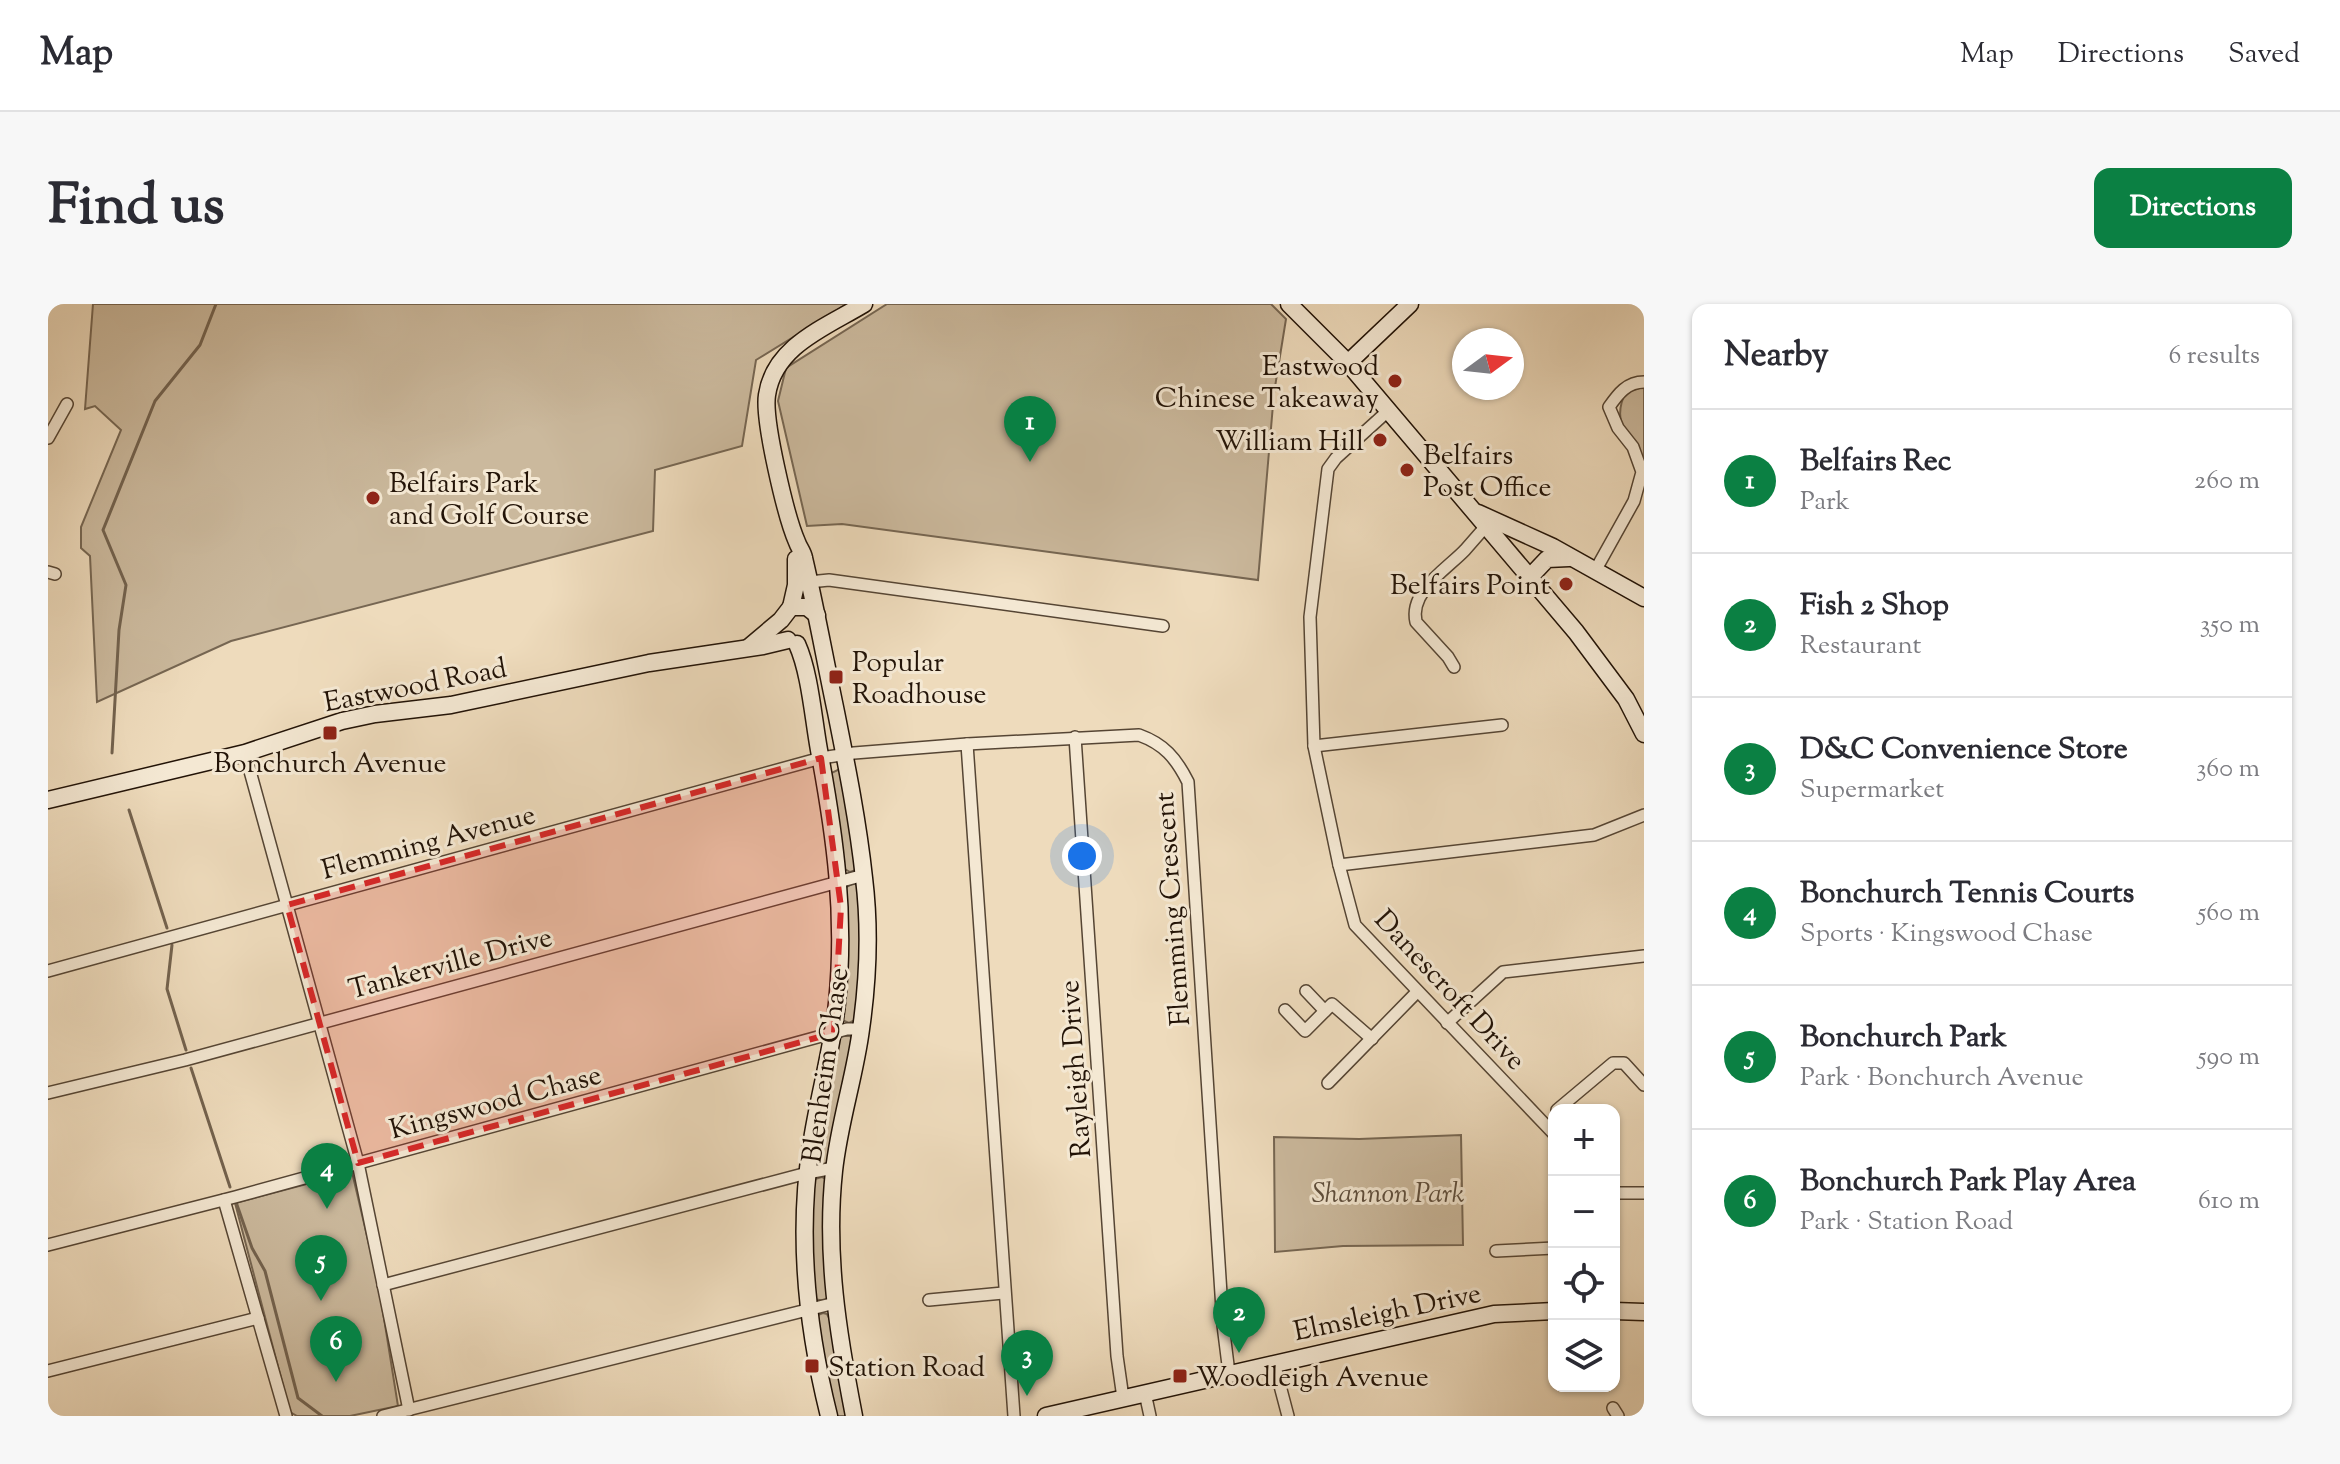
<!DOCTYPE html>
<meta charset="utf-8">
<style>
:root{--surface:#fff;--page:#f7f7f7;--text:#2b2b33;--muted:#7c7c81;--line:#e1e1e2;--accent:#0b8043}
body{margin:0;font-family:"Sorts Mill Goudy",serif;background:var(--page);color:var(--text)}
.controls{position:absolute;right:24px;bottom:24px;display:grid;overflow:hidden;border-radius:16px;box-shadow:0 2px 6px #0004}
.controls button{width:72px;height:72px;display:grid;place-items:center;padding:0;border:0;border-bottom:2px solid var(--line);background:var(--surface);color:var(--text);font:40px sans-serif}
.compass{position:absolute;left:1404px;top:24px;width:72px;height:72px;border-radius:50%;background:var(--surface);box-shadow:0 2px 6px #0004;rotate:75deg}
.you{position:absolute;left:1034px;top:552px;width:28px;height:28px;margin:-20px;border:6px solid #fff;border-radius:50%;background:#1a73e8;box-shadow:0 0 0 12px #1a73e833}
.badge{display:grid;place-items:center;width:52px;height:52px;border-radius:50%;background:var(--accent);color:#fff;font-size:26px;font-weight:700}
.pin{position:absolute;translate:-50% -66px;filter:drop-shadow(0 2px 4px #0008)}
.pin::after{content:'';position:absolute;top:42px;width:28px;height:24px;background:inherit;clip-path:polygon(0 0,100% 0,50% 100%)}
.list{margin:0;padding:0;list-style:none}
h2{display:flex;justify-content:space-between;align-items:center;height:104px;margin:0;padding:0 32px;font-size:34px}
h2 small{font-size:26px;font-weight:400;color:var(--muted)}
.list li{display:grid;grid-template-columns:52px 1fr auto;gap:24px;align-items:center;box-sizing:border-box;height:144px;padding:0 32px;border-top:2px solid var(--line)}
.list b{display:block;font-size:30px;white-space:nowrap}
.list p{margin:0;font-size:26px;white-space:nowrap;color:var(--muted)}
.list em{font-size:26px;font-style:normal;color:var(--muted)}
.icon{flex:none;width:44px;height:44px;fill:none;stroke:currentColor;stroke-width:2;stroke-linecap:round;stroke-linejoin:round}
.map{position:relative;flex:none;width:1596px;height:1112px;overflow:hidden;border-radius:16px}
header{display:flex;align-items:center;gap:48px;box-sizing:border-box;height:112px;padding:0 40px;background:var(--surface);border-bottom:2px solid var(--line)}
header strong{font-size:38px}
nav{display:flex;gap:44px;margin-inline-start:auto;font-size:28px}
.intro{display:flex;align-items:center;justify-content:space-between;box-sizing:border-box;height:192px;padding:0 48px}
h1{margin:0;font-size:56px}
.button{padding:20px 36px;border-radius:16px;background:var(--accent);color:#fff;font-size:28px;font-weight:700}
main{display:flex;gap:48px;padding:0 48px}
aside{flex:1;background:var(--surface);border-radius:16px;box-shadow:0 2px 6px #0004}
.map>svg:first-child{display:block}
.green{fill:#cbb99d;stroke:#766652;stroke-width:2}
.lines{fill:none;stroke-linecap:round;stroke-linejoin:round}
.stream{stroke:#73624e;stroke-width:3}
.street-casing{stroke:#554534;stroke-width:14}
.secondary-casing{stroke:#221307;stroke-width:19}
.street{stroke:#f4e8d3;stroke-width:11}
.secondary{stroke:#f4e8d3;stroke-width:16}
.marked{fill:#d62828;fill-opacity:0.2;stroke:#d62828;stroke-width:6;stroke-dasharray:16 10;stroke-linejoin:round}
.poi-dot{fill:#8f2418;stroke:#f4e8d3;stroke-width:3}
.labels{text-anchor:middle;stroke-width:6;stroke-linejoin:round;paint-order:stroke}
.poi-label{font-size:28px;fill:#221307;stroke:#f4e8d3;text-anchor:start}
.street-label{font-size:28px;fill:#221307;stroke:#f4e8d3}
.park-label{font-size:28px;font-style:italic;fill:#5d4d3c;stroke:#f4e8d3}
</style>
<header>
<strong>Map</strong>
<nav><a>Map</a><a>Directions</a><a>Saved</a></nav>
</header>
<div class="intro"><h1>Find us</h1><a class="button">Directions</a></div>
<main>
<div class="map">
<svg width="1596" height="1112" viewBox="0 0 1596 1112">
<rect width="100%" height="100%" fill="#eedbbc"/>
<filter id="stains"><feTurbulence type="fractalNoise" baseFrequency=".0025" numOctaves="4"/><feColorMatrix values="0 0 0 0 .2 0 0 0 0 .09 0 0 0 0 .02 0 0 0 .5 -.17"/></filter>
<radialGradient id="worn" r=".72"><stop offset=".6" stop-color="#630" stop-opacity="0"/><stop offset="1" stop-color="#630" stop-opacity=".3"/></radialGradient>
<g class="green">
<path d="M45,0h754l-91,56 -14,86 -87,24 -2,61 -422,110 -134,61 -7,-146 -9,-8v-21l40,-97 -26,-24 -10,3z"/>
<path d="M839,0h384l15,15 -12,74 -16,187 -416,-56 -35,2 -29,-125 8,-33z"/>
<path d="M1596,83v79c-14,-25 -34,-45 -18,-74z"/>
<path d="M794,464l14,102 -6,2 -7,-4 -16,-93z"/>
<path d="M806,579l4,3 3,61 -6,73 -6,3 -7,-3 3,-132z"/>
<path d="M795,732h7l2,3 -23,124 -8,2 -6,-7 23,-119z"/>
<path d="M1413,831l2,110 -120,1 -68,6 -1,-115 85,2z"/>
<path d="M304,868l27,115 19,119 -48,10h-53l-7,-4 -55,-209z"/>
<path d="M774,873l4,2 2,118 -3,4 -11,-2 -3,-23 2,-90 2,-7z"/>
<path d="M775,1009l4,1 4,8 16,94h-12l-10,-37 -7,-64z"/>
</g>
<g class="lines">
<g class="stream">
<path d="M64,449l7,-123 7,-45 -23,-55 52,-129 45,-56 16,-41"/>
<path d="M81,506l38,118"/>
<path d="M124,641l-5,44 19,61"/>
<path d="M143,764l39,119"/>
<path d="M188,898l16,46 13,23 33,127 24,18"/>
</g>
<defs>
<g id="street">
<path d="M1341,106l-53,48 -8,11 -18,148 4,129 25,119 16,60 199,209"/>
<path d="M0,134l19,-34"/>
<path d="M1547,267l39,-70 8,-29 -9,-25 -15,-19 -9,-21c9,-13 18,-25 35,-25"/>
<path d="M0,268l7,2"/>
<path d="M761,278l20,-2 334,46"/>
<path d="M1406,363l-6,-10 -32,-35c-7,-31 31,-53 49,-72 7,-8 14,-16 21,-24"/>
<path d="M1027,433l42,619 6,42"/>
<path d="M919,440l47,672"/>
<path d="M1266,442l188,-21"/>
<path d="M197,449l113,410 51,247"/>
<path d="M1291,561l255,-30 50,-20"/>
<path d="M0,667l773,-213 33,-5 113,-9 172,-9c25,9 37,23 49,47l35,543 6,48"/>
<path d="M1258,687l19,20"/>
<path d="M1237,706l20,21 27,-27 40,35"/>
<path d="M1399,719l56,-51 141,-16"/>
<path d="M1280,779l89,-91"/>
<path d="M0,789l137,-33 679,-185"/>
<path d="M1509,806l56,-47h11l20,22"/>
<path d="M1566,889h30"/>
<path d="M176,896l62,216"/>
<path d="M0,941l187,-48 612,-168h14"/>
<path d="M1448,947l58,-3"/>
<path d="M335,981l424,-112 27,-5"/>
<path d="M881,996l74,-7"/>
<path d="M1226,1059l14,53"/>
<path d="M0,1067l210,-53"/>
<path d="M1097,1089l5,23"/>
<path d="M1565,1104l5,8"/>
<path d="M335,1112l452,-113"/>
</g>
<g id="secondary">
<path d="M1241,0l59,59 228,269 50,67 18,35"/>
<path d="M1300,59l62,-59"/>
<path d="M1430,209l75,34 91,51"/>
<path d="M1482,273l17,-18 22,-1"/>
<path d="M743,303l5,-22v-26"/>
<path d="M749,340c13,29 16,73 22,106 16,86 27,165 18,253 -5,48 -19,95 -26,143 -14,90 -4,182 18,270"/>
<path d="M701,343l32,-27 10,-13h16l10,8"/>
<path d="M0,496l197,-47 97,-32 33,-7 76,-9 198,-42 114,-17 25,-6"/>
<path d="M1566,1007l30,1"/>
<path d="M806,1112c-16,-82 -29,-162 -20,-245 5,-48 21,-95 27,-142 7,-49 9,-102 3,-151 -6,-56 -17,-111 -28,-166 -11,-52 -20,-103 -32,-154 -1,-6 -5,-10 -7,-16 -11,-25 -34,-122 -30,-147 7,-49 59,-68 97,-91"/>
<path d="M998,1112l448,-102 60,-3"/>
</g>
</defs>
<use href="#street" class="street-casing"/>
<use href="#secondary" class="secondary-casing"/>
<use href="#street" class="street"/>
<use href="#secondary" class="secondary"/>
</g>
<path class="marked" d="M773,454l20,149 -7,126 -476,130 -71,-258z"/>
<g class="poi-dot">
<circle cx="1347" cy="77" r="8"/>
<circle cx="1332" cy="136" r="8"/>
<circle cx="1359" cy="166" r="8"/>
<circle cx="325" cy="194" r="8"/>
<circle cx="1518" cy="280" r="8"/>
<rect x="780" y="365" width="16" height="16" rx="4"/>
<rect x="274" y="421" width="16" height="16" rx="4"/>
<rect x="756" y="1054" width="16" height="16" rx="4"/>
<rect x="1124" y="1064" width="16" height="16" rx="4"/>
</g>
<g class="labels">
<g class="poi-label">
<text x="1331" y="71" text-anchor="end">Eastwood<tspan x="1331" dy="32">Chinese Takeaway</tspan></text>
<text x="1316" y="146" text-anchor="end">William Hill</text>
<text x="1375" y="160">Belfairs<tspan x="1375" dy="32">Post Office</tspan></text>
<text x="341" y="188">Belfairs Park<tspan x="341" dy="32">and Golf Course</tspan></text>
<text x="1502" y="290" text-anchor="end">Belfairs Point</text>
<text x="804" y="367">Popular<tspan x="804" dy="32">Roadhouse</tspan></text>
<text x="282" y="468" text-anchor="middle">Bonchurch Avenue</text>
<text x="780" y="1072">Station Road</text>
<text x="1148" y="1082">Woodleigh Avenue</text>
</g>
<g class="street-label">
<text transform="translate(367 380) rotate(-11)" y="10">Eastwood Road</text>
<text transform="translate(380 537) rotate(-15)" y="10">Flemming Avenue</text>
<text transform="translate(1123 605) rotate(-94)" y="10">Flemming Crescent</text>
<text transform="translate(402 658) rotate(-15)" y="10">Tankerville Drive</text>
<text transform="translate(1403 685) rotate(47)" y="10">Danescroft Drive</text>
<text transform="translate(776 761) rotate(-82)" y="10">Blenheim Chase</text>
<text transform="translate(1026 765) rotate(-94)" y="10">Rayleigh Drive</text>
<text transform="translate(447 797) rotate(-15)" y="10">Kingswood Chase</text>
<text transform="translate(1339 1007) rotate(-12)" y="10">Elmsleigh Drive</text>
</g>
<g class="park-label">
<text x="1340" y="898">Shannon Park</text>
</g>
</g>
<rect width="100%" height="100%" filter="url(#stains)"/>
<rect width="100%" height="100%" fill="url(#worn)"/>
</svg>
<div class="controls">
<button>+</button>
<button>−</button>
<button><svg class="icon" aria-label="locate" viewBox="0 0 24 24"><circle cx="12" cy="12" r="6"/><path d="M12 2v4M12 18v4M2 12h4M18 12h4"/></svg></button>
<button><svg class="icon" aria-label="layers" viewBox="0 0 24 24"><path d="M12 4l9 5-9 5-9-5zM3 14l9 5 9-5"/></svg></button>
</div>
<svg class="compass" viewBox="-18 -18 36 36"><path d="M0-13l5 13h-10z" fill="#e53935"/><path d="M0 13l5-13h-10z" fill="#7c7c81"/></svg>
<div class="you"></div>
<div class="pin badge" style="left:982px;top:158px">1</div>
<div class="pin badge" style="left:1191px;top:1049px">2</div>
<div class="pin badge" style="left:979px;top:1092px">3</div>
<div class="pin badge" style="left:279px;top:905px">4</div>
<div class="pin badge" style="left:273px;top:997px">5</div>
<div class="pin badge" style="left:288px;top:1078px">6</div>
</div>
<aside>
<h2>Nearby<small>6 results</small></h2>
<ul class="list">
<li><span class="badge">1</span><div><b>Belfairs Rec</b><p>Park</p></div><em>260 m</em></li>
<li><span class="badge">2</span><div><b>Fish 2 Shop</b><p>Restaurant</p></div><em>350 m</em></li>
<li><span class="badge">3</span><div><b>D&amp;C Convenience Store</b><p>Supermarket</p></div><em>360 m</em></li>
<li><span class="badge">4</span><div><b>Bonchurch Tennis Courts</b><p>Sports · Kingswood Chase</p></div><em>560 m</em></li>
<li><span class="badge">5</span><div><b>Bonchurch Park</b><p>Park · Bonchurch Avenue</p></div><em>590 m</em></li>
<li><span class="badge">6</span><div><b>Bonchurch Park Play Area</b><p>Park · Station Road</p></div><em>610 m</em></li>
</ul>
</aside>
</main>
